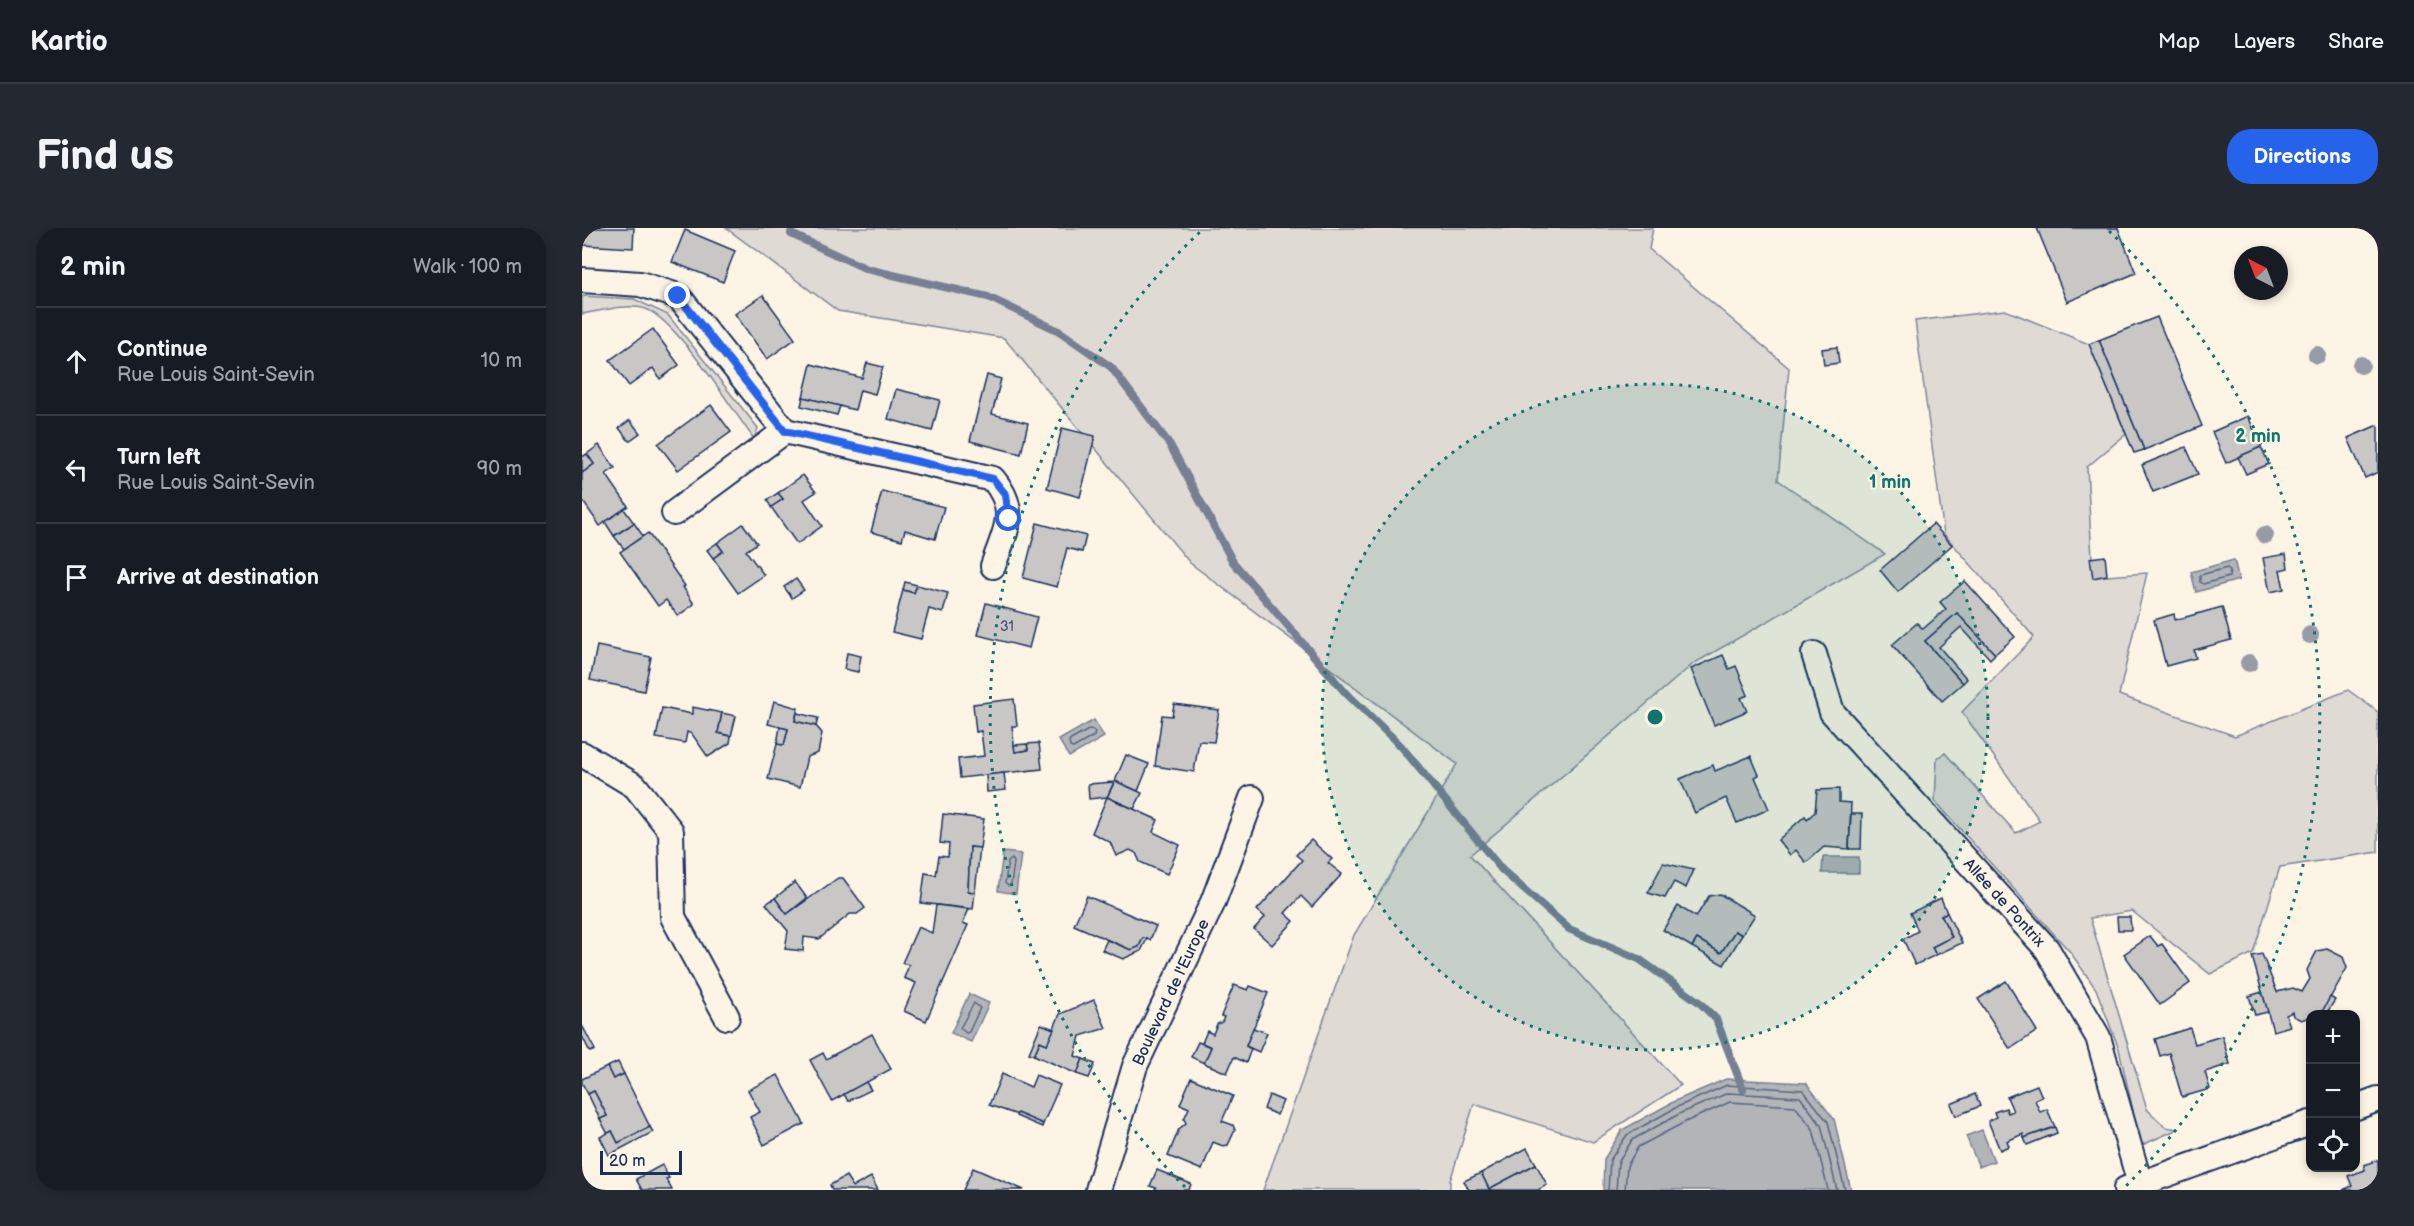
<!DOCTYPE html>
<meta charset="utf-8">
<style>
:root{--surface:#171b24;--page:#242831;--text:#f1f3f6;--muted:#9ea1a6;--line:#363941;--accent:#2563eb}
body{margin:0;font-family:"Balsamiq Sans",sans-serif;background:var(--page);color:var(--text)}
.controls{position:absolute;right:18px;bottom:18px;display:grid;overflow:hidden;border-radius:12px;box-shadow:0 3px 9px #0003}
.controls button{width:54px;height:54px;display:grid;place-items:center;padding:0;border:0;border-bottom:2px solid var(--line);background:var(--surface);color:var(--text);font:30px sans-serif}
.compass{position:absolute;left:1652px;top:18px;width:54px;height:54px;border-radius:50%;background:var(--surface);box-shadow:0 3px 9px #0003;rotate:318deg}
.scale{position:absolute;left:18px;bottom:15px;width:82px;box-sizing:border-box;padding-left:6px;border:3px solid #1b2f5e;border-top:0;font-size:16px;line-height:21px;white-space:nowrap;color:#1b2f5e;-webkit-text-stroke:4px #fcf5e5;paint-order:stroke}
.stop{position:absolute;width:18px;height:18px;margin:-14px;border:4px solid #2563eb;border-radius:50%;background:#fff}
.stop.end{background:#2563eb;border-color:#fff;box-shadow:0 2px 6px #0008}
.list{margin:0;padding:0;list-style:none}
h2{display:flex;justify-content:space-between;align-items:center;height:78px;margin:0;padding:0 24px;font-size:26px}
h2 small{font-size:20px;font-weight:400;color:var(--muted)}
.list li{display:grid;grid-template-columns:39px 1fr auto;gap:18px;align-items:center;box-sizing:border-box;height:108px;padding:0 24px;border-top:2px solid var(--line)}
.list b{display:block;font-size:22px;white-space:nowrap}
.list p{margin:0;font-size:20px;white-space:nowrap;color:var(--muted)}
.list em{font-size:20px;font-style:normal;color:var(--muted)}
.icon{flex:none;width:33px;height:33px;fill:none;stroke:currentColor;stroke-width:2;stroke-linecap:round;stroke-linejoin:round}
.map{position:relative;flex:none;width:1796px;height:962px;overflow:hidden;border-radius:24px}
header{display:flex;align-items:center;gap:36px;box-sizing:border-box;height:84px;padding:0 30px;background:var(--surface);border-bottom:2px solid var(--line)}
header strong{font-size:28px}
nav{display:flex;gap:33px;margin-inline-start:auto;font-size:21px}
.intro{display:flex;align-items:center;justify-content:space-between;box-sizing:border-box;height:144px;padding:0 36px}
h1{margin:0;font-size:42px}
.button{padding:15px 27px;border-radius:24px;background:var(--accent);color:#fff;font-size:21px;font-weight:700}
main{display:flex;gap:36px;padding:0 36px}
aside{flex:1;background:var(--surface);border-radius:24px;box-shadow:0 3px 9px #0003}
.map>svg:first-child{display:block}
.green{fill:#dfdbd4;stroke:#7d8599;stroke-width:1.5}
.water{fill:#b2b4b8;stroke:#767f94;stroke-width:1.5}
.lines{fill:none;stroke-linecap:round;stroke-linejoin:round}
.shore{stroke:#576482;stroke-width:1.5}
.stream{stroke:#767f94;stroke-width:8}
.building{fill:#c8c7c6;stroke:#1b2f5e;stroke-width:1.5}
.street-casing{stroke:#1b2f5e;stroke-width:28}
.street{stroke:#fcf5e5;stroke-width:24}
.tree{fill:#969ba8}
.route{stroke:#2563eb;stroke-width:8}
.ring{fill:none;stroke:#0f766e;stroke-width:3;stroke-dasharray:3 6}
.labels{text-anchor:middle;stroke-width:4.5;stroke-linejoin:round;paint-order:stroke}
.number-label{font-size:14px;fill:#465578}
.street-label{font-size:16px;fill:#1b2f5e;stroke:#fcf5e5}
.centre{fill:#0f766e;stroke:#fcf5e5;stroke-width:3}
.ring-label{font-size:18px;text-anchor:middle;font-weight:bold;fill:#0f766e;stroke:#fcf5e5;stroke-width:4.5;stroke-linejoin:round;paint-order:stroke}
</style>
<header>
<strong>Kartio</strong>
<nav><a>Map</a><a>Layers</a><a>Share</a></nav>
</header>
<div class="intro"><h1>Find us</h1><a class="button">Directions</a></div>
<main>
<aside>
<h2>2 min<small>Walk · 100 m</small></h2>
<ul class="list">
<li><svg class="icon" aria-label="ahead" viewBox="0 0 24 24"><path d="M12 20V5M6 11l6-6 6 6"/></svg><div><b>Continue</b><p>Rue Louis Saint-Sevin</p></div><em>10 m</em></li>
<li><svg class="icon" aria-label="left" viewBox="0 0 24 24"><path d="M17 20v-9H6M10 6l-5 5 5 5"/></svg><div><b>Turn left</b><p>Rue Louis Saint-Sevin</p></div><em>90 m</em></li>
<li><svg class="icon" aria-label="arrive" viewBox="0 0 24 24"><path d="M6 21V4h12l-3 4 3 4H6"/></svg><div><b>Arrive at destination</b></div></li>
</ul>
</aside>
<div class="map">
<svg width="1796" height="962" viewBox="0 0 1796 962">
<rect width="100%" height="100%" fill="#fcf5e5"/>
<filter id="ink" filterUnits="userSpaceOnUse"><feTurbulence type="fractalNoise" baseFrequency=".0167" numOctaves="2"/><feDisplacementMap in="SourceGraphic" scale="12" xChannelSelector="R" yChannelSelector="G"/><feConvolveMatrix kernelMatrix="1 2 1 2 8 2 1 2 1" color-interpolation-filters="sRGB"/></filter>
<g filter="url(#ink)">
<g class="green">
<path d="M144,0h927l-4,21 140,119 -11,112 107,74 -192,110 -223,191 211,230 -88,57 -119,-38 -24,77v9h-187l91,-255 103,-171 -267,-201 -186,-225 -166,-27z"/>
<path d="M0,68l52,3 34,16 90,113 -4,11c-22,-30 -77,-118 -108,-130 -19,-6 -45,2 -64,5z"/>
<path d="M1423,82l84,34 37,90 -39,33 6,110 54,-4 -28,122 116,41 113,-46 30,22v140l-98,15 -27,86 -43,21 -78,-63 -42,7 57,191 18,18 13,2 -36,16 -8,-8 -1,-27 -14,-61 -23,-60 -25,-36 -136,-152 2,-43 8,-5 71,80 24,-12 -78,-109 72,-75 -90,-103 -29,-213z"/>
</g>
<g class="water">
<path d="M1652,332l5,20 -43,12 -5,-20z"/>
<path d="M512,492l10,17 -35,20 -10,-17z"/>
<path d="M421,624l18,2 -5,40 -18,-3z"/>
<path d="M1241,629h36v16h-37z"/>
<path d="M387,766l20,9 -18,39 -20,-9z"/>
<path d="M1144,851l80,4 28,36 17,71h-248l1,-31 18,-29 53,-29z"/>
<path d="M1400,902l12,31 -15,6 -13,-31z"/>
</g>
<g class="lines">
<g class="shore">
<path d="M1645,340l3,2 -1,7 -26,7 -3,-2v-7z"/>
<path d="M508,501l5,3 -1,4 -21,12 -3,-1 -1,-6z"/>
<path d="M430,631l2,3 -3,22 -3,2 -3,-3 3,-21z"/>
<path d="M392,775l6,5 -11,24 -3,1 -6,-5z"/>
<path d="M1026,962l2,-30 17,-25 50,-28 50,-22 76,5 25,32 17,68"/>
<path d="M1034,962l2,-27 14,-23 49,-27 47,-20 72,4 21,28 16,65"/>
<path d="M1043,962l2,-24 11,-19 47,-25 45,-20 65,4 18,23 15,61"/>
</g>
<path class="stream" d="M210,0l-1,6 76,35 121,28 71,34 52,36 59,78 63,117 111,129 57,55 101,124 67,59 70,30 60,43 17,17 27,70"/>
</g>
<g class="building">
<path d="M0,0h52l-1,20 -51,-3z"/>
<path d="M1455,0h81l18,45 -69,29z"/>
<path d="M103,2l50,21 -12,31 -51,-20z"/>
<path d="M181,67l32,44 -28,20 -32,-45z"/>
<path d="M1575,89l45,109 -58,24 -45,-110z"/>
<path d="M71,101l26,36 -19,14 -7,-11 -24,18 -19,-26z"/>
<path d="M1517,112l45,110 -10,3 -45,-109z"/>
<path d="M1255,119l2,16 -15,2 -2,-16z"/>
<path d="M285,135l16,4 -8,27 -15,-4 -5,20 -52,-13 8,-33 51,14z"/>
<path d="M405,147l14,4 -9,35 36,9 -7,31 -51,-13z"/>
<path d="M314,161l44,11 -8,31 -44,-12z"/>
<path d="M221,169l37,9 -3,9 -36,-9z"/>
<path d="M129,177l20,27 -53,38 -20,-26z"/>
<path d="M1666,188l13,31 -35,16 -14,-31z"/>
<path d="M48,192l10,13 -11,8 -10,-13z"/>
<path d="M1796,197v47l-13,6 -17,-40z"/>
<path d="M480,200l33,8 -15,61 -33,-9z"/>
<path d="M17,217l16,23 -9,6 22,32 -28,20 -18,-26v-27l12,-9 -7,-10z"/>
<path d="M1604,219l12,27 -45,18 -11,-27z"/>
<path d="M1679,219l8,17 -23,10 -8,-17z"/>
<path d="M5,226l7,10 -12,9v-16z"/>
<path d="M221,247l13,17 -12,8 18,26 -25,18 -26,-37 12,-8 -5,-6z"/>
<path d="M300,263l62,16 -9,32 -30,-9 -3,10 -31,-8z"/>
<path d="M196,265l5,6 -12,8 -4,-7z"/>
<path d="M42,281l10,14 -20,13 -9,-14z"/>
<path d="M52,295l9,13 -19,13 -10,-13z"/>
<path d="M455,295l49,13 -4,16 -15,-4 -10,39 -34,-9z"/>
<path d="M161,296l14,19 -11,8 18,24 -26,18 -25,-35 10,-7 -6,-8z"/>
<path d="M1351,296l19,21 -54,47 -18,-22z"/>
<path d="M66,305l37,53 -2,1 11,17 -16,12 -12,-16 -8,6 -38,-54z"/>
<path d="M135,315l6,8 -10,7 -6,-8z"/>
<path d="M1704,326l2,14 -8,2 4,19 -14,3 -7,-34z"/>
<path d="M1523,328l2,19 -14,3 -3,-20z"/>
<path d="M214,351l8,11 -12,8 -8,-11z"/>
<path d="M1383,353l50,56 -20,17 -38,-41 -32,28 38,42 -21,18 -50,-56 25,-22 6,6 23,-20 -6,-7z"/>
<path d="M323,354l12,3 -3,8 -11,-3z"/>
<path d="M335,357l31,8 -5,20 -14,-4 -8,30 -29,-7 11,-42 11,3z"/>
<path d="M404,375l51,14 -8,31 -51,-13z"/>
<path d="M1640,379l9,33 -37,10 2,8 -30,8 -12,-46 20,-6 1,6z"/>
<path d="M1375,385l38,41 -5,5 -29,-32 -22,20 28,32 -4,4 -38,-42z"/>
<path d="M15,418l54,11 -7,34 -54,-11z"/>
<path d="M265,425l14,3 -3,16 -14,-3z"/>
<path d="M1141,427l6,14 7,-3 12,29 -7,3 6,13 -33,14 -23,-56z"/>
<path d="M432,471l3,27h-5l3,26 13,-2 -1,-6 12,-1 3,26 -82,9 -2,-19 26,-3 -3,-25 -5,1 -3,-28z"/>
<path d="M192,473l24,7 -3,13 21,5 6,7 -4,20 -11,4 -7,30 -32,-8 9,-35 7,1 4,-16 -20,-5z"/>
<path d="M592,476l45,6 -5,32 -15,-1 -5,31 -39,-6 7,-51 10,1z"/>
<path d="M110,479l30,6 -4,20 13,3 -1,7 -22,14 -16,-23 -5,-2 -2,11 -29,-5 6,-30 30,6z"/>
<path d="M140,485l14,3 -5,20 -13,-3z"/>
<path d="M215,485l21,5 -2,8 -21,-5z"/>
<path d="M198,499l8,2 -4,16 -7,-1z"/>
<path d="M445,516l1,6 -13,2 -1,-7z"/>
<path d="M544,527l23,9 -11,27 -23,-10z"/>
<path d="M1169,528l8,19 -4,2 14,32 -32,14 -11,-25 -31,15 -15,-34 33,-14 2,6z"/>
<path d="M422,545l2,17 -19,2 -1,-17z"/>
<path d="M533,553l27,12 -8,16 -27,-12z"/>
<path d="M532,554l-7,15 -18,2 -1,-15z"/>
<path d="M1257,561v13l12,1 -2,46 -25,-2 -18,16 -10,-13 -6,5 -12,-15 27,-24 2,3 8,-7 2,-22z"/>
<path d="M525,569l51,23 -5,12 27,13 -13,29 -27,-12 -4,-9 -6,-3 -14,6 -6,-14 -18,-9z"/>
<path d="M361,586l41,5 -4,29 -10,-1 -2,44 7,1 -2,17 -52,-6 4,-30 11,2 3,-19 9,1 1,-13 -9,-1z"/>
<path d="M1269,586h11l-1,35h-12z"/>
<path d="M729,612l21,19 -4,4 14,11 -30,33 -11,-11 -16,17 9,8 -22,24 -18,-16 11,-12 -8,-7 45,-50 -6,-5z"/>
<path d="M388,619l10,1 -5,44 -7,-1z"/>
<path d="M1081,635l31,7 -8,18 -12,-6 -9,16 -17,-5z"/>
<path d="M256,650h5l22,30 -8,6h-7l-31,25 -15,-2 -1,14 -18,-2 3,-18 -22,-27 9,-6 12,16z"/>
<path d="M213,654l12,16 -20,16 -12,-16z"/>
<path d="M1138,666l35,21 -13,20 -7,-4 -14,22 -24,-14 -5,8 -29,-17 15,-24 18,11 13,-21z"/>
<path d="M505,668l69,30 -6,14 -7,-2 -4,9 -8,3 -57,-25z"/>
<path d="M1359,670l6,15 -6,2 11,22 -20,10 4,8 -21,10 -12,-26 15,-8 -8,-18z"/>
<path d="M354,677l33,4 -6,14 5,2 -42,96 -22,-10 12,-28 -12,-5 5,-13 -7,-2 16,-36 14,6z"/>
<path d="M1365,685l15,30 -26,12 -4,-8 20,-10 -11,-22z"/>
<path d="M1535,689h13l1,13h-13z"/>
<path d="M1153,703l7,4 -18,30 -32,-18 5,-8 24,14z"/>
<path d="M1568,708l8,10 4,-2 28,39 -30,22 -36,-51z"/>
<path d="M561,710l4,1 -6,12 -18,8 -21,-9 5,-10 24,10 8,-3z"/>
<path d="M1745,721l16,8 4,11 -26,46h-11v3l-9,3 -8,-4 -1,-4 -6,3 4,11 -17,5 -21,-75 10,-2 15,38 16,-4 9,4 8,-13 -3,-9 10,-19z"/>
<path d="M1424,753l31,50 -27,18 -32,-50z"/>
<path d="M652,757l14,5 2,-4 18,7 -22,53 5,3 -5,14 -12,-6 -7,16 -23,-10 7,-16 -9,-4 5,-12 6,3 4,-10 5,-2 2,-5 -3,-1z"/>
<path d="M1680,764l6,20 -13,3 -6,-19z"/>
<path d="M1748,769l5,3 -9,14 -4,-2z"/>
<path d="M512,772l12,28 -26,8 -5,20 8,3 -6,15 -43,-19 6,-14 7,3 13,-30z"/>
<path d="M459,796l13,5 -7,15 -7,-3 -6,14 -5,-2z"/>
<path d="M1,799l12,23 -5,2 -8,-16z"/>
<path d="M671,800l14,5 -8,19 -13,-6z"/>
<path d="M1608,800l5,16 27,-8 8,28 -25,8 5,17 -28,8 -13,-44 -9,3 -5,-17z"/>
<path d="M290,806l19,35 -59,32 -22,-41 13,-7 3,6z"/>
<path d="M616,814l13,5 -7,16 -13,-6z"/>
<path d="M501,831l12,5 -6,14 -12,-4z"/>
<path d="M36,834l6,12 -11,5 -6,-12z"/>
<path d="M25,839l6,12 11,-5 26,53 -32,16 -6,-12 -4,3 -8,-15 7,-3 -13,-25 -6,3 -6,-11v-4z"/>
<path d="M420,846l29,13 5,-12 24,10 -17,39 -54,-19z"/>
<path d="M196,847l26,49 -40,21 -14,-28 10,-5 -12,-22z"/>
<path d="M609,850l42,18 -11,25 11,4 2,5 -7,15 -5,1 -10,-4 -11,28 -34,-14 11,-27 7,-6 -2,-4 5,-11 -9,-4z"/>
<path d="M284,854l5,8 -23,11 -4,-7z"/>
<path d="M1455,857l5,12 -7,3 5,12 7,-3 8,18 -31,11 -1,-4 -16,7 2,5 -9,4 -12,-29 8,-4 -2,-5 12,-4 2,5 5,-2 -6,-14z"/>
<path d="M12,863l13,25 -7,3 -12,-25z"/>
<path d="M1393,866l5,12 -24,10 -5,-12z"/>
<path d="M687,867l14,6 -6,14 -13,-6z"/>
<path d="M435,885l26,11 -1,3 -26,-11z"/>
<path d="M68,899l3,5 -44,23 -9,-18 12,-6 6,12z"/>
<path d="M1473,899l2,6 -30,12 -3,-7z"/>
<path d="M945,920l9,16 -47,25 -8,-16z"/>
<path d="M1796,932v30h-35l9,-4 -4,-10 17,-6 -1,-5z"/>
<path d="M954,936l11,21 -9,5h-69l-5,-9 17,-8 8,16z"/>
<path d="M80,937l7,13 -3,1 6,11h-30l-6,-11z"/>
<path d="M391,940l51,22h-61z"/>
<path d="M575,942l34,14 -2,6h-34l1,-2 -6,-2z"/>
<path d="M264,948l7,11 18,-10 7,13h-46l-2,-5z"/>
</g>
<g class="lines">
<defs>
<g id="street">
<path d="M0,52l58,4 38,12 107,135 208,48c27,33 12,51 0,87"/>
<path d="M92,285l111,-82"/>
<path d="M1232,426l18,58 215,237 51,88 42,147"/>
<path d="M0,526l53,32 36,45 2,86 54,100"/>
<path d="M1774,879l22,-8"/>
<path d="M1544,961l184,-66"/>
<path d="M516,962l37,-124 78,-164 39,-104"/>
</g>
</defs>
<use href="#street" class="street-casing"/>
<use href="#street" class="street"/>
</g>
<g class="tree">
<circle cx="1735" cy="127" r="9"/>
<circle cx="1779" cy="137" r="9"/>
<circle cx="1683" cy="307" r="9"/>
<circle cx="1728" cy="407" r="9"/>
<circle cx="1667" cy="435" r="9"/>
</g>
</g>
<g class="lines" filter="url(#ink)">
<path class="route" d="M96,68l107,135 208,48 13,16 3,24"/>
</g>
<circle cx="1073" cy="489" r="333" fill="#0f766e" fill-opacity=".12"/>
<g class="ring">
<circle cx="1073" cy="489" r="333"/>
<path d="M603 959A665 665 0 0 1 619 3M1527 3A665 665 0 0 1 1543 959"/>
</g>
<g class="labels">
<g class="number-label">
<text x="425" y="403">31</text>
</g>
<g class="street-label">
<text transform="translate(1423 674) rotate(48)" y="6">Allée de Pontrix</text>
<text transform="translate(588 764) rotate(-65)" y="6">Boulevard de l'Europe</text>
</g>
</g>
<circle cx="1073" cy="489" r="9" class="centre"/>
<g class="ring-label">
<text x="1676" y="214">2 min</text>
<text x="1308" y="260">1 min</text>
</g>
</svg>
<div class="controls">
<button>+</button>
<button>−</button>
<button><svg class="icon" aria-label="locate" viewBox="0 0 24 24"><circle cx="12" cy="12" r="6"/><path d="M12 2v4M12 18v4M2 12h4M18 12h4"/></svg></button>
</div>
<svg class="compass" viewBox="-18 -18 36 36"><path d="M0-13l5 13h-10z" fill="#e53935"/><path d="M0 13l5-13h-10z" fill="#9ea1a6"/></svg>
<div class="scale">20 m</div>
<div class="stop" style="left:427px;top:291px"></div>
<div class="stop end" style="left:96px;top:68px"></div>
</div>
</main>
